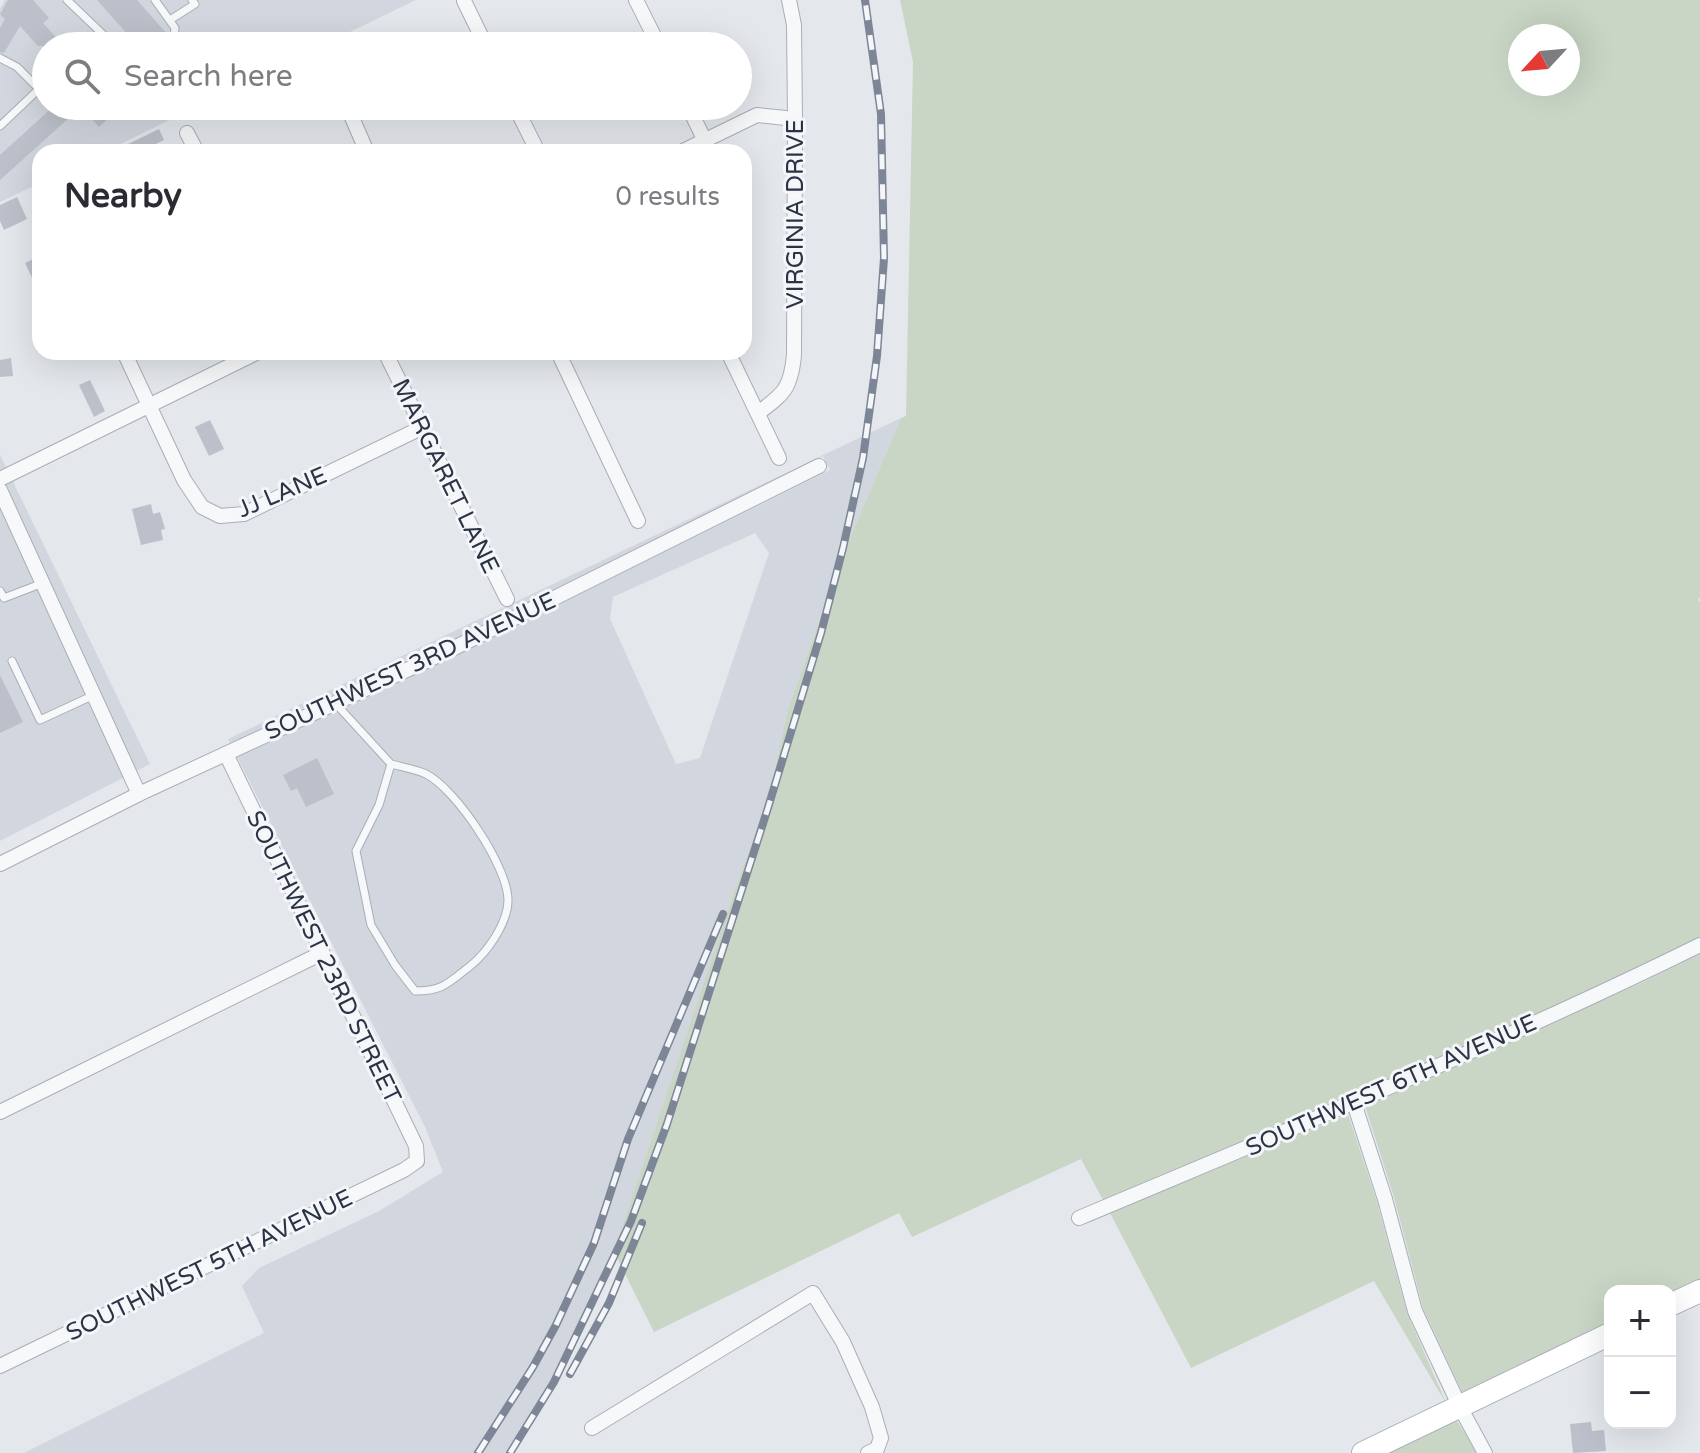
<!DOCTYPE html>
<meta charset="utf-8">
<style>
:root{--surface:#fff;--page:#f7f7f7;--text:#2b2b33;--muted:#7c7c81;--line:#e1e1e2}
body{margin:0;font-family:"Varela Round",sans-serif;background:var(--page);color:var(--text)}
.controls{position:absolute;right:24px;bottom:24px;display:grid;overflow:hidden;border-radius:16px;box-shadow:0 8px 32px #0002}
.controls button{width:72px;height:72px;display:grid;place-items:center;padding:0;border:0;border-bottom:2px solid var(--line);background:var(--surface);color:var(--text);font:40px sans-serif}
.compass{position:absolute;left:1508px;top:24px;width:72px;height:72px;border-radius:50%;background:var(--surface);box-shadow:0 8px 32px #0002;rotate:244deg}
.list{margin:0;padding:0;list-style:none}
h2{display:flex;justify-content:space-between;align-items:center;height:104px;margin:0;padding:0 32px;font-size:34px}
h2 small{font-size:26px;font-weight:400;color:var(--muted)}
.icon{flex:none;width:44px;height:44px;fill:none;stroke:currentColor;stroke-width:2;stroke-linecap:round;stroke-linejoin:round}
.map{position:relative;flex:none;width:1700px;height:1453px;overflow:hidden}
.search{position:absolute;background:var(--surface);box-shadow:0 8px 32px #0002;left:32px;top:32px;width:720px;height:88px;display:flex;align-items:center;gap:20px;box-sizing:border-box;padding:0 28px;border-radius:44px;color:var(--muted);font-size:30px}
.panel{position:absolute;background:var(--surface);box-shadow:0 8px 32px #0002;left:32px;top:144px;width:720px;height:216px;border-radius:24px}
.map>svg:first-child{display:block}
.built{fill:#d2d6de;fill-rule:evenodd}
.green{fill:#c9d6c5;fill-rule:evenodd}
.building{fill:#bbc0ca}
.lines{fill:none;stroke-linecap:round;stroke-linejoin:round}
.lane-casing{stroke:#a9aeb7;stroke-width:9}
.street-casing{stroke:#a9aeb7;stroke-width:16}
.secondary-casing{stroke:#a9aeb7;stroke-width:24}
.lane{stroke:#f7f8fa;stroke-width:7}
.street{stroke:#f7f8fa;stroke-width:14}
.secondary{stroke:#fff;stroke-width:22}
.rail-casing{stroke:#7d8696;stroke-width:8}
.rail{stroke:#f4f6f9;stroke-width:5;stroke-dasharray:15;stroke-linecap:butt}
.labels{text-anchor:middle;stroke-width:6;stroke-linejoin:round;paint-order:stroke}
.street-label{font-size:24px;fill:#2b3445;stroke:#f4f6f9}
</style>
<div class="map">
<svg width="1700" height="1453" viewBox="0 0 1700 1453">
<rect width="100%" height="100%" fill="#e4e7ec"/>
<g class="built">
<path d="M5,0h411l-95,46h-275v60h152l-94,46h-64v31l-40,19v-193z"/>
<path d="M901,418l-60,141 -54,153 -17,81 -35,96 -115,349 -64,140 -47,75h-485l240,-120 -22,-47 17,-18 120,-57 64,-39 -18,-45 -197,-388zM823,456l7,14 -375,186 -126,57 -5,-14 125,-57zM755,533l14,20 -69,205 -24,6 -66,-145 3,-22z"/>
<path d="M0,455l150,309 -150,77z"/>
</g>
<g class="green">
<path d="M900,0h800v597l-2,3 2,2v335c-195,96 -397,178 -597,263l-22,-41 -169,78 -13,-24 -245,119 -40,-80 121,-363 35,-96 17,-81 54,-153 60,-141 5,-2 7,-354zM1520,36h48v48h-48z"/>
<path d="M1700,954v328l-30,15v-6h-60v35l-146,70 -41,-88 -29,-111 -29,-91 274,-122z"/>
<path d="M1348,1114l29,88 30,111 40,92 -73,-124 -183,87 -81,-155z"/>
<path d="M1455,1418l23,35h-97z"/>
</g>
<g class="building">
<path d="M8,0h25l16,18 -6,5 21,23h-26l-18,-20 -16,27 -4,-1v-24l5,-9 -5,-5z"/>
<path d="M97,0h40l30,34 -13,12h-16z"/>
<path d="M54,106h53l7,7 -15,14 -18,-20 -81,73v-25z"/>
<path d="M159,129l5,11 -25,12h-27z"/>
<path d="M17,197l10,22 -23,11 -4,-9v-16z"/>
<path d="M40,256v38l-15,-31z"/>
<path d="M11,358l2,18 -13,1v-17z"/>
<path d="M90,380l15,31 -11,6 -15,-32z"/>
<path d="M210,420l14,29 -15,7 -14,-29z"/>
<path d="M151,504l2,10 7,-2 5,17 -4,1 2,10 -22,5 -9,-36z"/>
<path d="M0,675l23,47 -23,11z"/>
<path d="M317,758l17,36 -28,13 -9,-19 -6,3 -8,-16z"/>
<path d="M1591,1422l1,9 12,-1 2,21 -33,2 -3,-29z"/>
</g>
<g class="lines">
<defs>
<g id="lane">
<path d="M67,0l48,46"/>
<path d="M155,0l20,28 -1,9 -11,9"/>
<path d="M170,20l25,-16 -3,-4"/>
<path d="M0,58l17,9 22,22 -39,37"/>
<path d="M0,591l4,7 39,-15"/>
<path d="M12,661l28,59 54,-25"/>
<path d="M336,704l55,60 -12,41 -23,46 15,74 24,40 20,26c28,0 33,-8 54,-24 18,-14 39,-44 39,-67 0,-33 -52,-111 -82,-126 -10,-5 -24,-7 -35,-10"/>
</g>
<g id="street">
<path d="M636,0l23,46"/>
<path d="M464,1l22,45"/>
<path d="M347,106l20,46"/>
<path d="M515,106l23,46"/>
<path d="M688,106l16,33"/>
<path d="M187,133l10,19"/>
<path d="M681,152l76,-37 38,4"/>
<path d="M124,352l60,128 18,27 18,9 24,-2 177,-86"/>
<path d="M385,352l122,247"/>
<path d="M558,352l80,169"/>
<path d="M728,352l51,106"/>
<path d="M758,413c26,-19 33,-25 36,-58l1,-236 -1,-94 -5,-25"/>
<path d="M0,479l258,-127"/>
<path d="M0,490l139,304"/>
<path d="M0,864l139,-70 313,-145 367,-183"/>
<path d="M1354,1103l31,96 30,112 45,96 25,46"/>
<path d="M0,1112l322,-159"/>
<path d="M1079,1218c209,-88 418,-173 621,-273"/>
<path d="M0,1366l404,-196 13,-9 -1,-15 -190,-392"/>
<path d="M592,1428l221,-135 30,49 29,65 9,31 -4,11 -9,4"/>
</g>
<g id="secondary">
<path d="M1670,1305l30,-14"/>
<path d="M1363,1453l247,-119"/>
</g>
</defs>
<use href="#lane" class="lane-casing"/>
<use href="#street" class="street-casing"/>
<use href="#secondary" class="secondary-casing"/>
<use href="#lane" class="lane"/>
<use href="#street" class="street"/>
<use href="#secondary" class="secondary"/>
<defs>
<g id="rail">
<path d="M570,1374l39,-71 33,-80"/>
<path d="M478,1453l55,-86 23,-42 38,-82 34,-104 95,-225"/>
<path d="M510,1453l44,-71 77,-161 36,-97 100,-313 54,-178 22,-85 20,-90 14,-102 7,-98 -3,-144 -16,-114"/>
</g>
</defs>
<use href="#rail" class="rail-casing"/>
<use href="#rail" class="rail"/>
</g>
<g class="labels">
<g class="street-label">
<text transform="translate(795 214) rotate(-90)" y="8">VIRGINIA DRIVE</text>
<text transform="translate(446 476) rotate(64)" y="8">MARGARET LANE</text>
<text transform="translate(282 492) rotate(-23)" y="8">JJ LANE</text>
<text transform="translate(410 666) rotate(-25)" y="8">SOUTHWEST 3RD AVENUE</text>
<text transform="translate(324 957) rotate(64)" y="8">SOUTHWEST 23RD STREET</text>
<text transform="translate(1391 1085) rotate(-24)" y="8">SOUTHWEST 6TH AVENUE</text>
<text transform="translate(209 1265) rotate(-26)" y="8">SOUTHWEST 5TH AVENUE</text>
</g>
</g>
</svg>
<div class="controls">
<button>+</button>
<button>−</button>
</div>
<svg class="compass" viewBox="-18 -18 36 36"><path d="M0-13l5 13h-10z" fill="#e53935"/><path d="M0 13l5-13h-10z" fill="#7c7c81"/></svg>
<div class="search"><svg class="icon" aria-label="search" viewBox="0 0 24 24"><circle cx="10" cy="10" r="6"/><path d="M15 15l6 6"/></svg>Search here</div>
<section class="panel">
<h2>Nearby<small>0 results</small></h2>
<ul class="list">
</ul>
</section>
</div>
